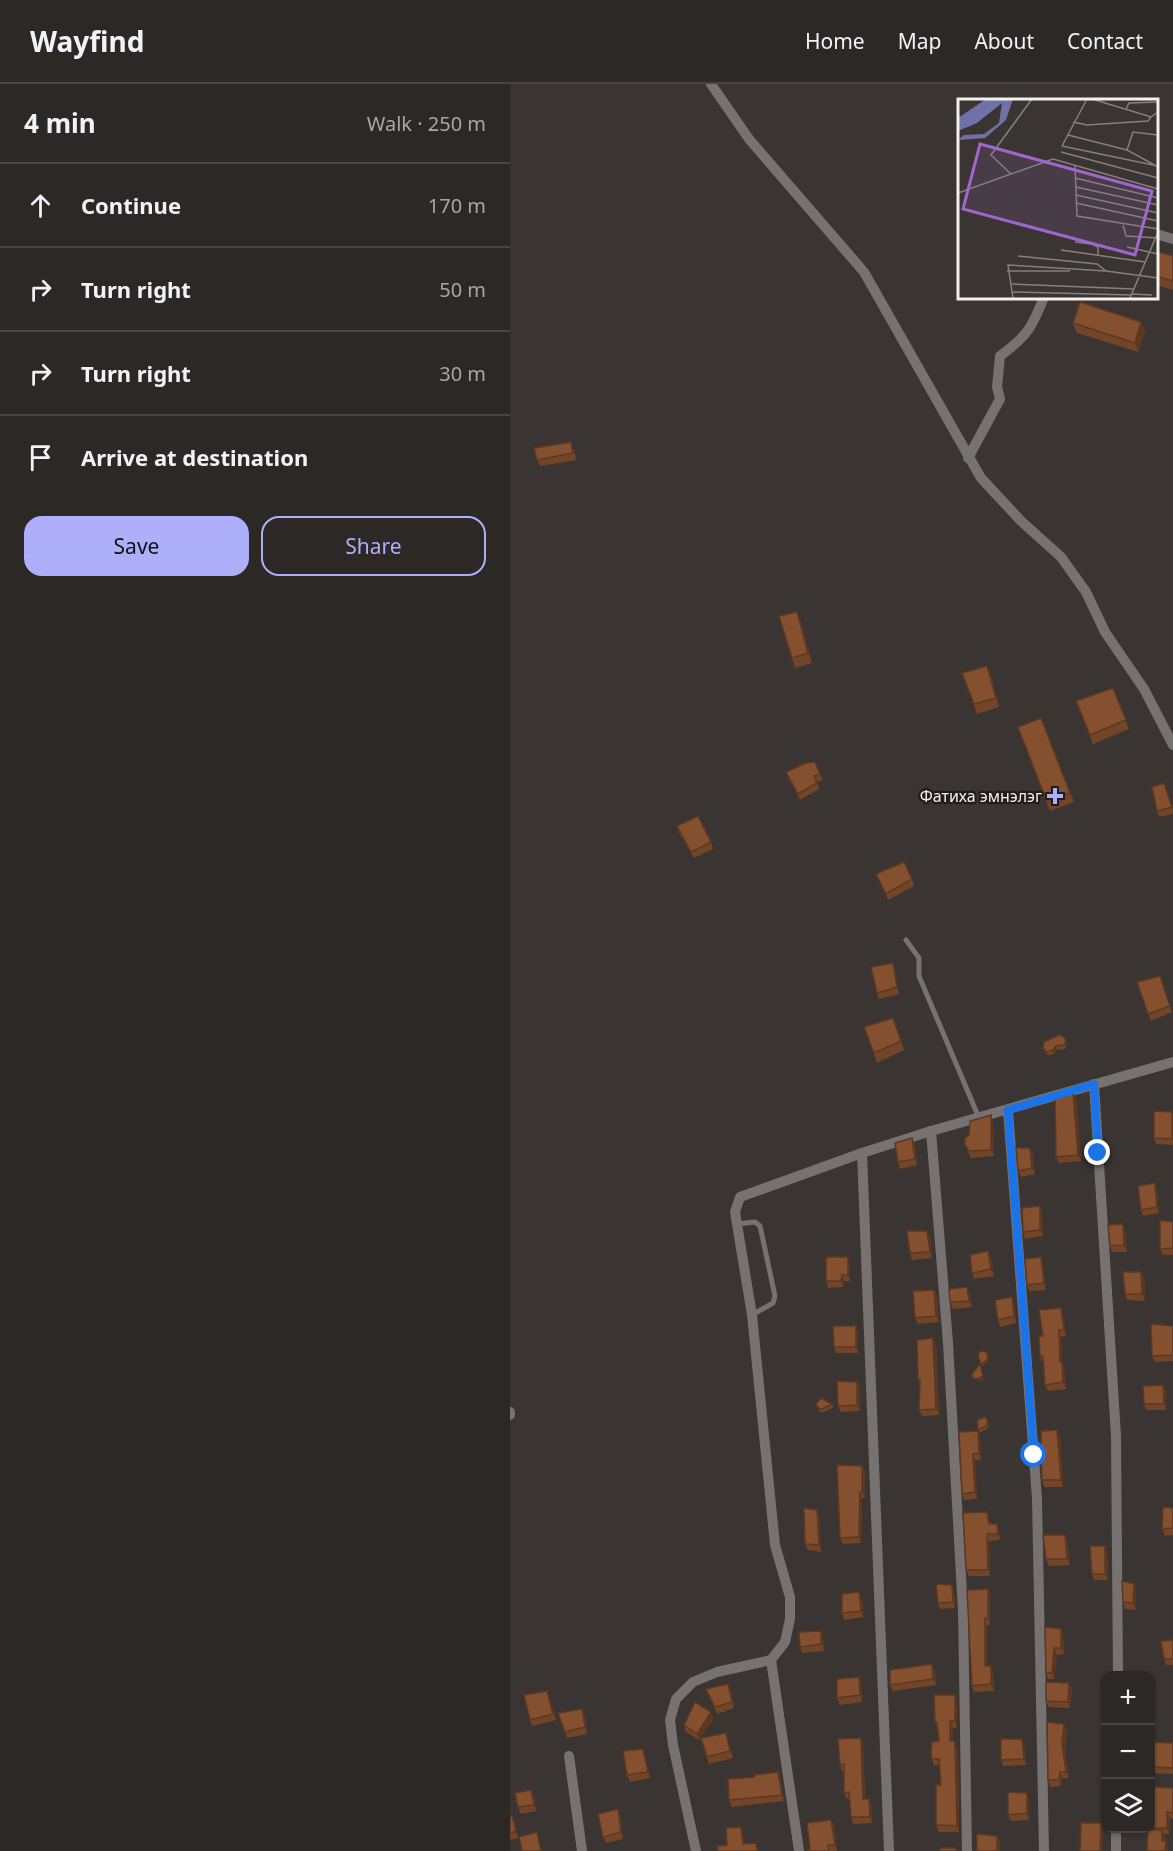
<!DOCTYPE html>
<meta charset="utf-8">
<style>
:root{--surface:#2c2826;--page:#383432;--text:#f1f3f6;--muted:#a6a6a7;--line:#484443;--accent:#adaffb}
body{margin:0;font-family:"Noto Sans",sans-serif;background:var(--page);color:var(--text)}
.controls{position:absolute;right:18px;bottom:18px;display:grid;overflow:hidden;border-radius:12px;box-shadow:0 2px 4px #0004}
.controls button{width:54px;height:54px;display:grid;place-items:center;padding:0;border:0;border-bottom:2px solid var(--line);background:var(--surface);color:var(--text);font:30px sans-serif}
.stop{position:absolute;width:18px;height:18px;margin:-14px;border:4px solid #1a73e8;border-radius:50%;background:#fff}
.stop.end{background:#1a73e8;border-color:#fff;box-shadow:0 2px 6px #0008}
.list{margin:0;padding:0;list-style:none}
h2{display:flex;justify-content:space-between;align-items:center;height:78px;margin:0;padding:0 24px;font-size:26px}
h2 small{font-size:20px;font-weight:400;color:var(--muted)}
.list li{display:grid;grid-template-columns:39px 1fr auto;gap:18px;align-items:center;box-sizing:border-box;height:84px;padding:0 24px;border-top:2px solid var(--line)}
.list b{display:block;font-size:22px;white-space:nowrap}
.list em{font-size:20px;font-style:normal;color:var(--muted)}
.actions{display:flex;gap:12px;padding:18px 24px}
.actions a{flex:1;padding:14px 0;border:2px solid var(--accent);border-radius:18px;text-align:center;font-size:21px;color:var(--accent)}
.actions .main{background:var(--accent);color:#111}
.icon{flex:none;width:33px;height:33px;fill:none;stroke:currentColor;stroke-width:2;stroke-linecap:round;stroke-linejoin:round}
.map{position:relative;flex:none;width:663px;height:1767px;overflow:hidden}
header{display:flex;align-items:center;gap:36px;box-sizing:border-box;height:84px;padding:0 30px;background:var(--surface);border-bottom:2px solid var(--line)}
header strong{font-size:28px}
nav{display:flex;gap:33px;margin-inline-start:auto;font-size:21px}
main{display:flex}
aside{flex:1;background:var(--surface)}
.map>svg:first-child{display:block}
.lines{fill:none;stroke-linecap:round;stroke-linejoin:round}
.lane{stroke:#757271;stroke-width:5}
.street{stroke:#757271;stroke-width:10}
.wall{fill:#724528}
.shaded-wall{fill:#5d3821}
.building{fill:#85502f;stroke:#5d3821;stroke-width:1.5}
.route{stroke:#1a73e8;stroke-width:8}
.poi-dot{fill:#adaffb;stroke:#201d1c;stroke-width:2}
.labels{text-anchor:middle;stroke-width:4.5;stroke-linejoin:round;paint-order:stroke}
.poi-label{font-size:16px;fill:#f3f0ee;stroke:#201d1c;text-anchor:end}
.inset-road{fill:none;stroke:#84807d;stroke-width:1.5}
.view{fill:#9f67cd;fill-opacity:0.15;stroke:#9f67cd;stroke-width:3}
.inset-edge{fill:none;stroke:#f3f0ee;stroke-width:3}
</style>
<header>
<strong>Wayfind</strong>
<nav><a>Home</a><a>Map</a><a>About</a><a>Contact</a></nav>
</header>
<main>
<aside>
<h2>4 min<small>Walk · 250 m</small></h2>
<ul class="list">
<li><svg class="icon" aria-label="ahead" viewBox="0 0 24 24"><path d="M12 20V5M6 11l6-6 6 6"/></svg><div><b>Continue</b></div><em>170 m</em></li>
<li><svg class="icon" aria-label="right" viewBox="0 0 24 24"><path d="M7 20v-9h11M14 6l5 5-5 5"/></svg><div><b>Turn right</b></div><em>50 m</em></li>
<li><svg class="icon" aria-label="right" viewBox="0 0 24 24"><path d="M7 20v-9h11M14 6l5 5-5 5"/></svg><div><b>Turn right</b></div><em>30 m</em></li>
<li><svg class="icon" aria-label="arrive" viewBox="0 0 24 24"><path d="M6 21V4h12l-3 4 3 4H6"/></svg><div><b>Arrive at destination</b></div></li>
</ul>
<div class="actions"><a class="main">Save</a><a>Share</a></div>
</aside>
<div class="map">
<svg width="663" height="1767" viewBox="0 0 663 1767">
<rect width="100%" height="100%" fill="#3a3532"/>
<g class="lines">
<g class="lane">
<path d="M396,856l13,18v18l60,142"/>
<path d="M227,1140l18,-2 5,4 15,70 -2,7 -21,12"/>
</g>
<g class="street">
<path d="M201,0l38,55 115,133 117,206 40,43 40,36 25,35 19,40 39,57 29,56"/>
<path d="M646,150l17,5"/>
<path d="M458,374l32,-59 -3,-12 3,-31c27,-20 32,-28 44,-59"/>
<path d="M584,1000l22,352 2,240"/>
<path d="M498,1026l29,389 7,352"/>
<path d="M421,1047l17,212 15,268 4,240"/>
<path d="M352,1069l27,698"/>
<path d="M0,1328v3"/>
<path d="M261,1576l28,191"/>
<path d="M59,1672l13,95"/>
<path d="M186,1767l-23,-106 -3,-25 6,-21 17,-17 24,-10 54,-12 14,-18 5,-23v-22l-15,-52 -23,-230 -17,-103 5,-15 122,-44 69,-22 242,-69"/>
<path d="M606,1767v-23"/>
</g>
</g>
<g class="wall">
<path d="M646,167l17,5v34l-17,-5z"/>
<path d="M631,238l4,9 -7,21 -61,-19 -4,-10z"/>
<path d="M64,365l2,11 -36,6 -3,-6z"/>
<path d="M291,538l11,41 -17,5 -3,-10z"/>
<path d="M452,589l29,3 8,31 -22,7z"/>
<path d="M603,604l16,41 -36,15 -17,-43z"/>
<path d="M531,634l33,84 -24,9 -32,-84z"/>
<path d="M276,688l34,2 3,6 -6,2 2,7 -19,11 -11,-21z"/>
<path d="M654,699l9,27v4l-14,3 -2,-6z"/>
<path d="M167,742l34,16 2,7 -19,9 -15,-25z"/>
<path d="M366,790l36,5 2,7 -26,14z"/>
<path d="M385,885l4,25 -20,5 -2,-6z"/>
<path d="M650,892l12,36 -21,9 -14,-39z"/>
<path d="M383,934l11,32 -27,13 -13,-36z"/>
<path d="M557,959l-2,6 -8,1 -3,4 -6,1 -4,-4 -1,-3z"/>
<path d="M563,1007l3,7 5,63 -22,2 -3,-6z"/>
<path d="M662,1028l1,2v31l-17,-1 -2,-6z"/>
<path d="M483,1038l1,34 -23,2 -6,-13z"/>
<path d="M405,1060l2,21 -17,4 -2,-7z"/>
<path d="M523,1070l2,20 -14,3 -3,-6z"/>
<path d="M647,1106l2,23 -16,3 -2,-6z"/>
<path d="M530,1122l2,7 1,23 -18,3 -2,-7z"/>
<path d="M663,1138v33h-10l-3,-6z"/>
<path d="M615,1146l2,22h-15l-2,-6z"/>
<path d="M420,1153l2,21 -20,2 -2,-7z"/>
<path d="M478,1167l3,6 3,19 -20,3 -2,-6z"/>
<path d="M340,1179v18h-6l-1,6 -15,1 -2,-7z"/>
<path d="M533,1180l3,26 -17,1 -2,-6z"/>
<path d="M631,1188l3,6 1,23 -18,-1 -2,-6z"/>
<path d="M424,1206l3,6 2,26 -21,2 -3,-6z"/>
<path d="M460,1209l2,14 -19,2 -3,-7z"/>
<path d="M504,1220l2,19 -16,4 -2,-7z"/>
<path d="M553,1231l3,21 -5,1 1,25 2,6 2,21 -18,2 -3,-6 -1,-22 -2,-1 -2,-6 3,-20z"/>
<path d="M346,1242l2,6v21h-22l-2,-6z"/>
<path d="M663,1242v35l-18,1 -3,-6z"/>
<path d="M426,1261l3,70 -17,1 -3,-6 1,-26 -2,-5z"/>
<path d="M347,1298l3,7v22l-19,1 -3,-6z"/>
<path d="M653,1301l3,7v18h-20l-2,-6z"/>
<path d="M306,1320h16l1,4 -10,4h-3z"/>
<path d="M479,1340l-2,5 -7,4 -2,-3z"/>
<path d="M547,1346l3,7 3,50h-19l-2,-7z"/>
<path d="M449,1348l21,6 1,22h-6l2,39 -13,1 -2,-6z"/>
<path d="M352,1382l3,6v26h-3l-1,45 -18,1 -3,-6z"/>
<path d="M663,1424v27l-8,1 -3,-7z"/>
<path d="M307,1426l2,7 2,35 -13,-2 -3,-6z"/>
<path d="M477,1428l3,12h7l2,7 1,9 -11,1 1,35h-21l-3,-6z"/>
<path d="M557,1457l3,24 -21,1 -3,-7z"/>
<path d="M597,1469l1,27h-14l-2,-6z"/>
<path d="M624,1500l2,6v20l-11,-1 -2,-7z"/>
<path d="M478,1505l2,7v29h-3v41l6,7 1,18 -20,1 -2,-6z"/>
<path d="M444,1507l1,17 -15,1 -2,-6z"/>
<path d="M352,1514l1,19 -19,3 -2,-7z"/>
<path d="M551,1545l2,6 1,19 -7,1 -3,24h-6l-2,-6z"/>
<path d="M313,1553l1,14 -22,2 -2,-6z"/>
<path d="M663,1556v25h-7l-2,-6z"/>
<path d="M425,1587l1,14 -43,6 -3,-6z"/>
<path d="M349,1593l2,6 1,19 -22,3 -3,-7z"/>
<path d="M196,1605l25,1 3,18 -17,6z"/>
<path d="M562,1605l-2,19 -21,-1 -3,-6z"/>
<path d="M37,1607l9,29 -24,6 -2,-6z"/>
<path d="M445,1611l2,6v27h-4v13l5,10 1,81h-20l-3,-7 5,-40 -2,-20h-5l-2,-6 7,-18 -1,-13h-1l-2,-6z"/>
<path d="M201,1628l2,7 -14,21 -13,-8 -2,-7z"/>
<path d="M48,1629l27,2 2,19 -20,4z"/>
<path d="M557,1646l-2,20 4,28h-7l-1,8 -11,1 -2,-7z"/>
<path d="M216,1649l7,25 -24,6 -2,-7z"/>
<path d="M663,1659v31l-19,-1 -2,-6z"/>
<path d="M353,1660l2,55 7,7v17l-19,1 -2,-7 -1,-18h-3l-3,-6v-22h-2l-2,-6z"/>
<path d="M514,1661l2,20 -23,1 -2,-6z"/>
<path d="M135,1671l5,23 -20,4 -3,-7z"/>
<path d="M268,1688l2,6 4,23 -52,6 -3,-7 25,-23z"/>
<path d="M663,1704v31l-3,-1 -1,16h-5v7h2l2,6 -14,-19z"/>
<path d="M24,1712l2,15 -15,3 -3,-7z"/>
<path d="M519,1715v21l-18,1 -3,-6z"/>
<path d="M108,1725l2,7 3,23 -17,4 -3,-6z"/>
<path d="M0,1732h2l6,22 -8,2z"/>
<path d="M321,1736l3,6 3,25h-30l3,-2z"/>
</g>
<g class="shaded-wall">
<path d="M631,238l4,9 -7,21 -3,-9z"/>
<path d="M287,528l4,10 11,41 -4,-10z"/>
<path d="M383,879l2,6 4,25 -2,-7z"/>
<path d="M546,962l1,4 -3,4 -1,-4z"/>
<path d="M563,1007l3,7 5,63 -3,-6z"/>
<path d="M481,1031l2,7 1,34 -3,-6z"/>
<path d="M402,1054l3,6 2,21 -2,-6z"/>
<path d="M520,1064l3,6 2,20 -3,-6z"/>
<path d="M645,1099l2,7 2,23 -2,-6z"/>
<path d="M530,1122l2,7 1,23 -3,-6z"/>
<path d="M613,1140l2,6 2,22 -3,-7z"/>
<path d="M417,1147l3,6 2,21 -2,-6z"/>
<path d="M478,1167l3,6 3,19 -3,-7z"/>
<path d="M338,1173l2,6v18l-2,-6z"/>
<path d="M531,1173l2,7 3,26 -2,-7z"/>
<path d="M631,1188l3,6 1,23 -3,-7z"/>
<path d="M332,1191l2,6 -1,6 -2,-6z"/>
<path d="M457,1203l3,6 2,14 -3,-6z"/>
<path d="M424,1206l3,6 2,26 -3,-6z"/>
<path d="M502,1213l2,7 2,19 -2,-7z"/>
<path d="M551,1224l2,7 3,21 -2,-6z"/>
<path d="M346,1242l2,6v21l-2,-6z"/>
<path d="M549,1246l2,7 1,25 2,6 2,21 -3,-7 -3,-20z"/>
<path d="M423,1254l3,7 3,70 -3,-6z"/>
<path d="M478,1271l1,3 -1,5 -6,4 -1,-3z"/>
<path d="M470,1280l4,15 -5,4 -1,-4z"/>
<path d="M347,1298l3,7v22l-3,-6z"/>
<path d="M653,1301l3,7v18l-2,-6z"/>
<path d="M547,1346l3,7 3,50 -2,-7z"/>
<path d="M468,1347l2,7 1,22 -2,-7z"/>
<path d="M463,1370l2,6 2,39 -2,-7z"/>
<path d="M352,1382l3,6v26l-3,-6z"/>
<path d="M350,1408l2,6 -1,45 -2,-6z"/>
<path d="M307,1426l2,7 2,35 -2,-7z"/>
<path d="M487,1440l2,7 1,9 -2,-6z"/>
<path d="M477,1450l2,7 1,35 -2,-6z"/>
<path d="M555,1451l2,6 3,24 -3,-6z"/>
<path d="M595,1462l2,7 1,27 -3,-6z"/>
<path d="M624,1500l2,6v20l-3,-7z"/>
<path d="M442,1501l2,6 1,17 -2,-6z"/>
<path d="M478,1505l2,7v29l-2,-7z"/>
<path d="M349,1508l3,6 1,19 -2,-6z"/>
<path d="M475,1534l2,7v48l-2,-7z"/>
<path d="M551,1545l2,6 1,19 -3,-6z"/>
<path d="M311,1547l2,6 1,14 -3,-7z"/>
<path d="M544,1564l3,7 -3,24 -2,-6z"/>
<path d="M422,1580l3,7 1,14 -3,-6z"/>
<path d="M481,1582l2,7 1,18 -3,-7z"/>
<path d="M349,1593l2,6 1,19 -2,-7z"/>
<path d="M559,1599l3,6 -2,19 -2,-6z"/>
<path d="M218,1600l3,6 3,18 -2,-6z"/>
<path d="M445,1611l2,6v27l-2,-7z"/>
<path d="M72,1625l3,6 2,19 -2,-7z"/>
<path d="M201,1628l2,7 -14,21 -2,-6z"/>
<path d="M440,1637l3,7v20l-3,-7z"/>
<path d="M554,1640l3,6 -2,20 4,28 -3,-6 -4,-29z"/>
<path d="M351,1654l2,6 2,62 -2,-7z"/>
<path d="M512,1655l2,6 2,20 -2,-6z"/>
<path d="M445,1660l3,7 1,81 -2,-6z"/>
<path d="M133,1665l2,6 5,23 -2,-6z"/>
<path d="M268,1688l2,6 4,23 -2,-6z"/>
<path d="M550,1688l2,6 -1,8 -2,-6z"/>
<path d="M21,1706l3,6 2,15 -2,-6z"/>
<path d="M517,1709l2,6v21l-2,-7z"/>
<path d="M359,1715l3,7v17l-2,-6z"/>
<path d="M108,1725l2,7 3,23 -2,-7z"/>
<path d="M657,1728l3,6 -1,16 -2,-6z"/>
<path d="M321,1736l3,6 3,25 -2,-6z"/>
<path d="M591,1739l2,7 -1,21h-2z"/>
<path d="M231,1743l2,6 2,17 -2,-6z"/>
<path d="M652,1746l3,7 -1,10 -2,-6z"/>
<path d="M487,1752l3,6v9h-3z"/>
<path d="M656,1757l2,6v4h-3z"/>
</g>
<g class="building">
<path d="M646,167l17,5v25l-17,-5z"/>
<path d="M570,218l61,20 -6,21 -62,-20z"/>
<path d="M61,358l2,11 -36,7 -3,-12z"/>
<path d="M287,528l11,41 -16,5 -13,-42z"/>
<path d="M477,582l9,32 -22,6 -12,-31z"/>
<path d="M603,604l13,32 -36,15 -14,-34z"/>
<path d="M531,634l29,75 -23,9 -29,-75z"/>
<path d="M305,678l5,12 -6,2 3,7 -19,11 -12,-22 20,-9z"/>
<path d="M654,699l8,24 -15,4 -5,-24z"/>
<path d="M188,732l13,26 -20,10 -14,-26z"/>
<path d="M394,778l8,17 -26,15 -10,-20z"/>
<path d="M383,879l4,24 -20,6 -6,-26z"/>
<path d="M650,892l10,30 -22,8 -11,-32z"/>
<path d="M383,934l8,23 -27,12 -10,-26z"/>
<path d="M549,951l5,2 2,3 -2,5 -8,1 -3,4 -6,2 -4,-4 1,-6z"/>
<path d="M563,1007l5,64 -22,2 -1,-61z"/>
<path d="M644,1027l18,1v27l-18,-1z"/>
<path d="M481,1031v35l-22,1 -4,-6v-7l4,-3 1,-14z"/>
<path d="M402,1054l3,21 -17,3 -3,-19z"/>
<path d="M506,1064h14l2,20 -14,3z"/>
<path d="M645,1099l2,24 -16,3 -3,-24z"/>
<path d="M530,1122v24l-17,2 -1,-24z"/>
<path d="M650,1136l13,2v26l-13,1z"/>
<path d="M613,1140l1,21 -14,1 -2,-21z"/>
<path d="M397,1147h20l3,21 -20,1z"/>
<path d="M478,1167l3,18 -19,4 -2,-18z"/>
<path d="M316,1173h22v18h-6l-1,6h-15z"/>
<path d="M531,1173l3,26 -17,2 -2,-26z"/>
<path d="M613,1188h18l1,22h-17z"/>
<path d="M457,1203l2,14 -19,1 -1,-13z"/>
<path d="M424,1206l2,26 -21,2 -2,-27z"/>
<path d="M502,1213l2,19 -16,4 -3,-20z"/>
<path d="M551,1224l3,22h-5l1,32h2l1,20 -18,3 -2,-29h-3l-1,-20h4l-4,-26z"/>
<path d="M641,1240l22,2v29l-21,1z"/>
<path d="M323,1242h23v21h-22z"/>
<path d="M423,1254l3,71 -17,1 1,-31h-2l-1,-39z"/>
<path d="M475,1267l3,4 -1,5 -6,4 -3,-8 1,-4z"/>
<path d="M470,1280l3,12 -5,3 -5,-1 -1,-4z"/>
<path d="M327,1297l20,1v23l-19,1z"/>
<path d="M653,1301l1,19h-20l-1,-18z"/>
<path d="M311,1314l11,6 -10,5h-3l-3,-5z"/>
<path d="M475,1333l3,4 -2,5 -8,4 -1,-10z"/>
<path d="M547,1346l4,50h-19l-1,-49z"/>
<path d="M468,1347l1,22 -6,1 2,38 -13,2 -3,-62z"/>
<path d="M327,1381l25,1v26h-2l-1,45 -19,1z"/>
<path d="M653,1423l10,1v20l-11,1z"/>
<path d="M294,1424l13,2 2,35 -14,-1z"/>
<path d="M477,1428l2,12h8l1,10h-11l1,36h-22l-3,-57z"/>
<path d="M533,1451h22l2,24h-21z"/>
<path d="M580,1462h15v28h-13z"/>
<path d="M612,1497l12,3 -1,19 -10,-1z"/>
<path d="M426,1500l16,1 1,17 -15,1z"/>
<path d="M478,1505v29h-3v48h6v18l-19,2 -5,-96z"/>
<path d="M349,1508l2,19 -19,2v-19z"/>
<path d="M535,1543l16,2v19h-7l-2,25h-6z"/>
<path d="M311,1547v13l-21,3 -1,-15z"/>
<path d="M663,1556v19h-9l-3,-18z"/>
<path d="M422,1580l1,15 -43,6v-15z"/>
<path d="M349,1593l1,18 -23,3v-19z"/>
<path d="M536,1598l23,1 -1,19 -22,-1z"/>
<path d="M218,1600l4,18 -17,5 -9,-18z"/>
<path d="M37,1607l6,23 -23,6 -6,-25z"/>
<path d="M424,1611h21v26h-5v20h4l1,3 2,82 -21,-1v-40h5l-2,-26h-7l-1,-6 1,-11 7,-1 -2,-19h-2z"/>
<path d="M185,1618l16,10 -14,22 -13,-9z"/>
<path d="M72,1625l3,18 -20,5 -7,-19z"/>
<path d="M537,1638l17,2 -2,19 4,29h-6l-1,8h-11z"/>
<path d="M216,1649l4,18 -23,6 -6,-19z"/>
<path d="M351,1654l2,61h6l1,18h-19l-2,-25 -5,1v-29l-4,1 -2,-26z"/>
<path d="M491,1655h21l2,20 -23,1z"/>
<path d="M642,1658l21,1v25l-21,-1z"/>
<path d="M133,1665l5,23 -21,3 -4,-24z"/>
<path d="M268,1688l4,23 -53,5 -1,-21 26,-2v-2z"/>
<path d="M644,1703l19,1v25l-6,-1v16h-13z"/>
<path d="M21,1706l3,15 -16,2 -3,-14z"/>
<path d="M498,1708l19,1v20l-19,2z"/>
<path d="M108,1725l3,23 -18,5 -5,-23z"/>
<path d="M0,1732h2l4,15 -6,2z"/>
<path d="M321,1736l4,25h-7l1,6h-22v-1l3,-1 -3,-26z"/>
<path d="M571,1739h20l-1,28h-20z"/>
<path d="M231,1743l2,17 13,-1 1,8h-39l-1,-5 10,-1 -1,-17z"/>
<path d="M638,1746h14v11h4l-1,10h-18z"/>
<path d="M27,1748l4,19h-19l-3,-14z"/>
<path d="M467,1750l20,2v15h-20z"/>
<rect x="430" y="1764" width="16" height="3"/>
</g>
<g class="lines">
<path class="route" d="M524,1371l-26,-345 86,-26 4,69"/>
</g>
<path class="poi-dot" d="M542 703h6v6h6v6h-6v6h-6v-6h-6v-6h6z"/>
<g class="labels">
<g class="poi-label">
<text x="532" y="718">Фатиха эмнэлэг</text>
</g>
</g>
<g transform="translate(448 15)">
<rect width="200" height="200" fill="#3a3532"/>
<path d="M28,0h27l-7,21 -21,18 -27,2 6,-5 20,-1 15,-11 3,-20 -25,20 -19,8v-13z" fill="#7071a9"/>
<path class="inset-road" d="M134,0l59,18 7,-5M168,10l3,-6 29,-1M115,23l14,3 61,-4 3,-4M110,36l59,15M200,36l-25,-3 -6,18 31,17M104,47l91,19M104,47l25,-47M103,53l97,26M117,67l2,50 81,13M53,75l-20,-19 41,-56M117,79l83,20M118,88l82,18M0,94l95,-34 105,30M118,96l82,18M118,104l82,18M165,126l3,11 32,2M117,143l17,2 6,3v8M169,148l31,7M103,151l84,12M60,157l79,8 9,7 52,7M49,172h63M54,185l122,5M54,193l119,3M173,195l21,1M55,199l-5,-33 98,6M172,199l28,-66"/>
<path class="view" d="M22,45l172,47 -17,64 -172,-46z"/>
<rect width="200" height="200" class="inset-edge"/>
</g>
</svg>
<div class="controls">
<button>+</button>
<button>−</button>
<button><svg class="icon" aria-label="layers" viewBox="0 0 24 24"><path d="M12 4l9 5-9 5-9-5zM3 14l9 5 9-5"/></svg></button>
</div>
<div class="stop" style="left:524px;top:1371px"></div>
<div class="stop end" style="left:588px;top:1069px"></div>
</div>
</main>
